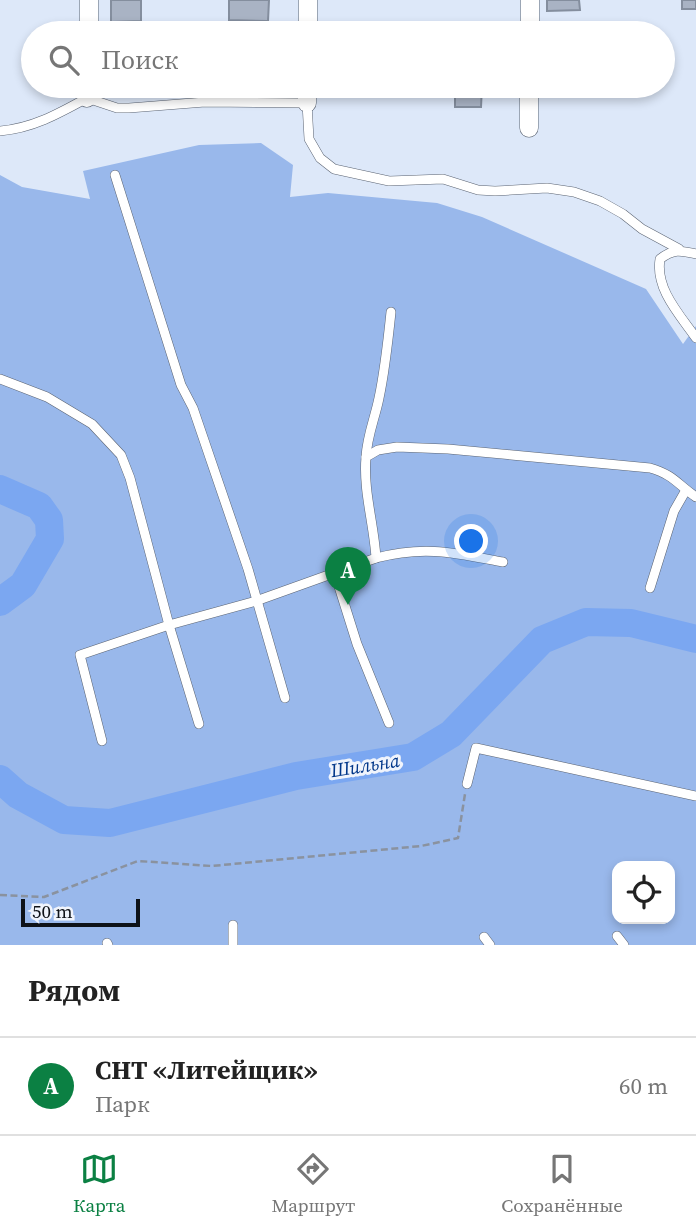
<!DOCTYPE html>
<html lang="ru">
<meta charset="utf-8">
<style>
:root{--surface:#fff;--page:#f2f2f2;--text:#222;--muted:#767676;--line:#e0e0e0;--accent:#0b8043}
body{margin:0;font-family:"Source Serif 4",serif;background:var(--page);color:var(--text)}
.controls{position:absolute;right:21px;bottom:21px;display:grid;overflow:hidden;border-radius:14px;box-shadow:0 4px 10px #0003}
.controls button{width:63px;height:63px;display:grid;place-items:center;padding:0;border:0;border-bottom:2px solid var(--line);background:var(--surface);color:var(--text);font:35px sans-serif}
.scale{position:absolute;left:21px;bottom:18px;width:119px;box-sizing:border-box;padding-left:7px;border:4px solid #0e1218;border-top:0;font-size:19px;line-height:24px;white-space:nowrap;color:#0e1218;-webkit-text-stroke:5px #f0f4fc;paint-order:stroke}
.you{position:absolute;left:472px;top:542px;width:24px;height:24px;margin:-18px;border:5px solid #fff;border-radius:50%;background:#1a73e8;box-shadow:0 0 0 10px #1a73e833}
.badge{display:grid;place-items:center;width:46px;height:46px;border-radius:50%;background:var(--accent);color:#fff;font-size:23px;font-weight:700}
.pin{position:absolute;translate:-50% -58px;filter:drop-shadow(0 2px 4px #0008)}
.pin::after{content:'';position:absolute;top:37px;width:24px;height:21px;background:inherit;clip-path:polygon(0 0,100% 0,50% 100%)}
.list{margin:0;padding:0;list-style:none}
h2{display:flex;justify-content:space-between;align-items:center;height:91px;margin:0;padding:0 28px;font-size:30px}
h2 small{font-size:23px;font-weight:400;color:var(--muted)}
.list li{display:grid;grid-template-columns:46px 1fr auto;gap:21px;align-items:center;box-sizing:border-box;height:98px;padding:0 28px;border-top:2px solid var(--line)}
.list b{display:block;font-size:26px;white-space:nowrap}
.list p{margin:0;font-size:23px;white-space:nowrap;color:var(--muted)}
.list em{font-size:23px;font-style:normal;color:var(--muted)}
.icon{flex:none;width:38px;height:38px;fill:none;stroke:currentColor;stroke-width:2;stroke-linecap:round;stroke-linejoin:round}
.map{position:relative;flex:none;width:696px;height:945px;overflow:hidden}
.search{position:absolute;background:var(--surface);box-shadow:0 4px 10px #0003;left:21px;right:21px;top:21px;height:77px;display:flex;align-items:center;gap:18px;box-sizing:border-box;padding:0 24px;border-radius:38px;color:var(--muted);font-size:26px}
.sheet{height:189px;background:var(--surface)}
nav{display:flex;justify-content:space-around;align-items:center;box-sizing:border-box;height:98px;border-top:2px solid var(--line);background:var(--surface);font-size:19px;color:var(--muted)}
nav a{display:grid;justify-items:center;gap:4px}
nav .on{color:var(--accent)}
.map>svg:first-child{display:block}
.green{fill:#99b8eb;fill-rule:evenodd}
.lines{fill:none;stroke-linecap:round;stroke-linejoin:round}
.river{stroke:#7ba7f1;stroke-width:28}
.building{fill:#a9b3c4;stroke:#848e9e;stroke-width:2}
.service-casing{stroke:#5b6473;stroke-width:10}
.minor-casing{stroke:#5b6473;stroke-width:19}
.path{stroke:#8a929f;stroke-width:2.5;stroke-dasharray:7 3.5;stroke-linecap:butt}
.service{stroke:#fff;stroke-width:9}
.minor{stroke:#fff;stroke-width:18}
.labels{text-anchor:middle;stroke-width:6;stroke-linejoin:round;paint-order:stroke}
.water-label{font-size:19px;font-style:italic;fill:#003689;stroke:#f0f4fc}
</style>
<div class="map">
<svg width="696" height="945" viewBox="0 0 696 945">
<rect width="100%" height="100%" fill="#dde8f9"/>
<path class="green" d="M261,143l32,22 -3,32 38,-4 109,10 45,14 164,72 37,55 13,-18v619h-696v-770l22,12 68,12 -7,-28 116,-26zM617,866h53v53h-53z"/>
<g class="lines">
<g class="river">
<path d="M0,489l39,17 10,14 1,19 -27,46 -23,17"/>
<path d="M0,779l18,16 46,25 46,3 186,-47 117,-19 38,-23 91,-94 44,-18 45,1 65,16"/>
</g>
</g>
<g class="building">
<path d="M111,0h30v21l-30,1z"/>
<path d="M229,0h40l-1,21 -39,-1z"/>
<path d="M547,0h32l1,10 -33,1z"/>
<rect x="682" y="0" width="14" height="9"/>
<path d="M455,86h27l-1,21h-26z"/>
</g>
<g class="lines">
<defs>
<g id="service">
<path d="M0,131c33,-3 58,-17 87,-33l30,10h12l76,-6 102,1 2,36 11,19 14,11 55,12 54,-2 35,11 17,1 52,-3 27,4 26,9 23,13 19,15 37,20"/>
<path d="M115,175l66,210 12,23 55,161 37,129"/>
<path d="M696,254c-16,-4 -23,-5 -36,5 -5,30 20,56 36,79"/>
<path d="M0,379l47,18 45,27 29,31 9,23 39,147 87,-24 120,-43c-2,-34 -13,-67 -10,-101l12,-7 19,-3 51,2 202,19c24,7 27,16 46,29"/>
<path d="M366,457c1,-21 9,-39 13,-59 6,-28 9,-57 12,-86"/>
<path d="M376,558c49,-13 79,-5 127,4"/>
<path d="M335,574l22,70 32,79"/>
<path d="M650,588l24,-77 12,-21"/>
<path d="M102,741l-22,-86 89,-30 30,99"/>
<path d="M467,784l9,-36 220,48"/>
<path d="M233,925v20"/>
<path d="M617,936l7,9"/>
<path d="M484,937l6,8"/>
<path d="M107,943l1,2"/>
</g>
<g id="minor">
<path d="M89,33v-33"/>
<path d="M308,33v-33"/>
<path d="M530,33v-33"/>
<path d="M87,98l1,-12"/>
<path d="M307,103v-17"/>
<path d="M529,128v-42"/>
</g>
</defs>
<use href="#service" class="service-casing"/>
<use href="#minor" class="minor-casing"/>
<path class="path" d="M0,895l44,2 94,-36 74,5 209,-20 37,-8 7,-44"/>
<use href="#service" class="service"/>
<use href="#minor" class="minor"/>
</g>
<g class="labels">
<g class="water-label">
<text transform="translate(365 765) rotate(-9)" y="7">Шильна</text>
</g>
</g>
</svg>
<div class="controls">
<button><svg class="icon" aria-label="locate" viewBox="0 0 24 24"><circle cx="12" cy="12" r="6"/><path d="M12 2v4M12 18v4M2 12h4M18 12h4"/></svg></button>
</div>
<div class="scale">50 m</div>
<div class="you"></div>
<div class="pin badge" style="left:348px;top:605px">A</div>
<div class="search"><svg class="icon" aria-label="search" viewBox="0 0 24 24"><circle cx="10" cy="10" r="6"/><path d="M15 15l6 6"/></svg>Поиск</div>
</div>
<section class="sheet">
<h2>Рядом<small></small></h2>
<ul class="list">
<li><span class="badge">A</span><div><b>СНТ «Литейщик»</b><p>Парк</p></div><em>60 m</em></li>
</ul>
</section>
<nav>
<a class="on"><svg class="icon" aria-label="map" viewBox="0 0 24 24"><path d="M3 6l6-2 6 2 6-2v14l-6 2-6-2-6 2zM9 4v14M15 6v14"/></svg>Карта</a>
<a><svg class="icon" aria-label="directions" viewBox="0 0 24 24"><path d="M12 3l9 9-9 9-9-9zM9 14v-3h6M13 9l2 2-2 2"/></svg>Маршрут</a>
<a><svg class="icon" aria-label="saved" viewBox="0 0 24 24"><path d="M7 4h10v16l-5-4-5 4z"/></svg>Сохранённые</a>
</nav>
